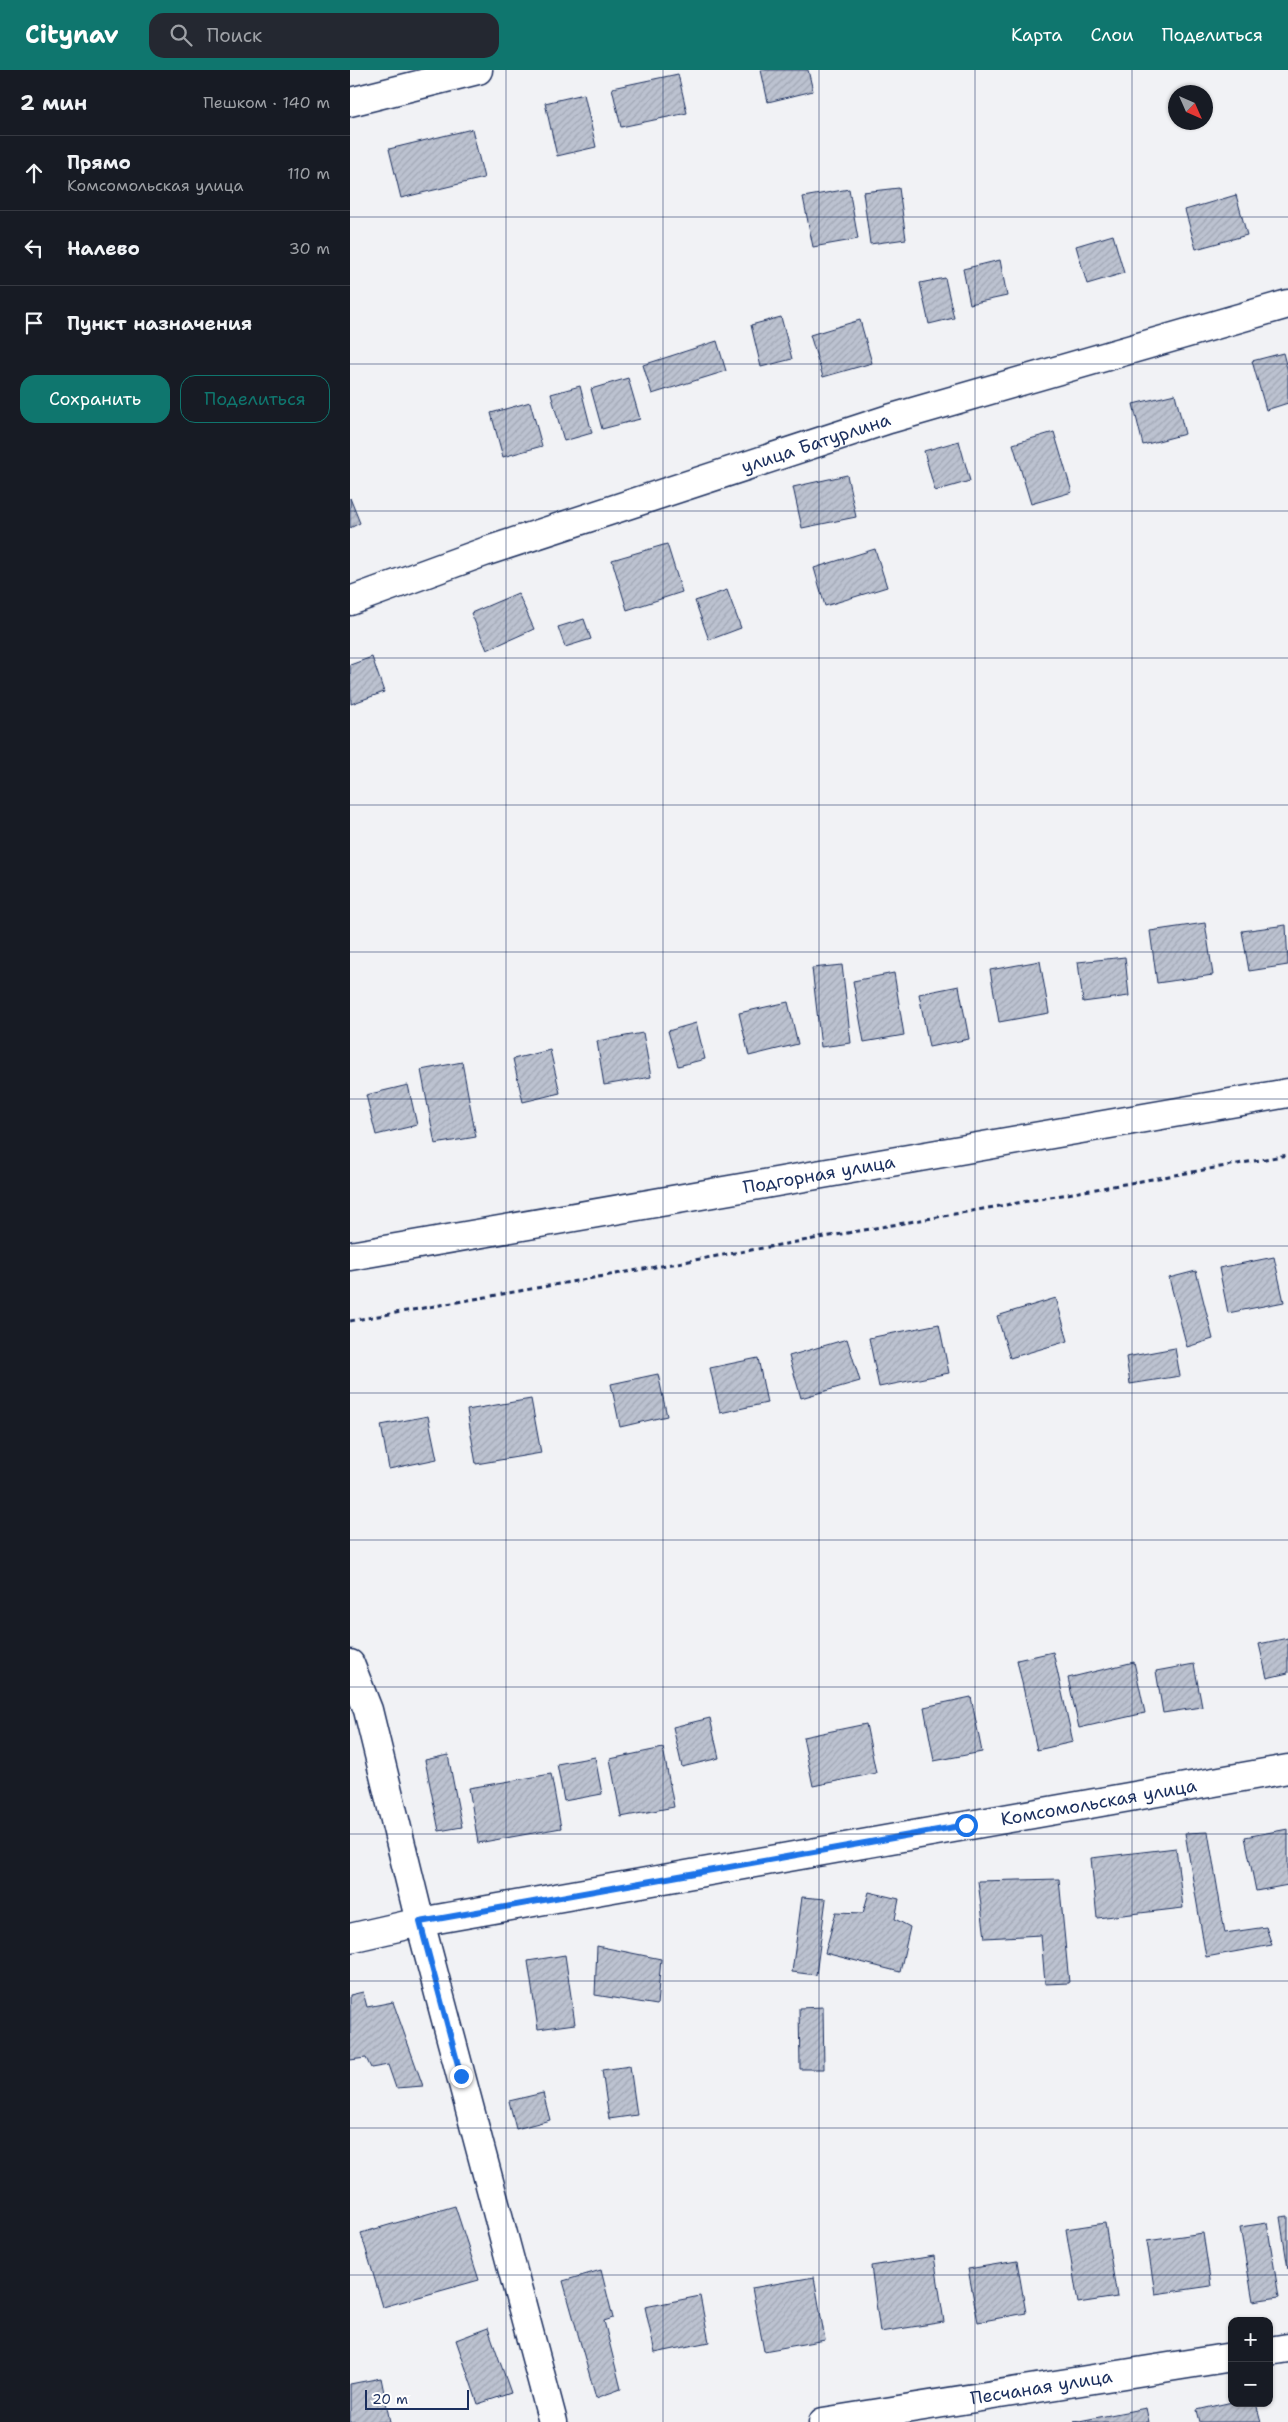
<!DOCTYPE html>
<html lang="ru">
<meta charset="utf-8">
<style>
:root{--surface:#171b24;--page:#242831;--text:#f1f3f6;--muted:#9ea1a6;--line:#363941;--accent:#0f766e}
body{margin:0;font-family:"Shantell Sans",sans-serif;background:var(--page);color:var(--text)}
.controls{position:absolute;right:15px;bottom:15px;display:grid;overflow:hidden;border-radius:10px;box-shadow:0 1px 4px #0004}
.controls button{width:45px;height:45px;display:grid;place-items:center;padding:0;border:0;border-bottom:1px solid var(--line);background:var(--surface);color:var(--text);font:25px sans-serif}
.compass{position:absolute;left:818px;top:15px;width:45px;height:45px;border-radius:50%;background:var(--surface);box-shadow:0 1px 4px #0004;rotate:135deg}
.scale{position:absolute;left:15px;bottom:12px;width:104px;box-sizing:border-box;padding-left:5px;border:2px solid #1b2f5e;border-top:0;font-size:14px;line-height:18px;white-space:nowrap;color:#1b2f5e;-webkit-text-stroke:4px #fff;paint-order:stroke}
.stop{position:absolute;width:15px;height:15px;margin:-11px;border:4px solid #1a73e8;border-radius:50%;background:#fff}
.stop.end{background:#1a73e8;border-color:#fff;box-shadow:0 1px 5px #0008}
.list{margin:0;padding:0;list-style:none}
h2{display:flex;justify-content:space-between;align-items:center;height:65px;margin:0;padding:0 20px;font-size:21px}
h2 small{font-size:16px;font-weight:400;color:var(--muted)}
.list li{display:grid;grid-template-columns:32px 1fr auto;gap:15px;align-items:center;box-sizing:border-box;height:75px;padding:0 20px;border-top:1px solid var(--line)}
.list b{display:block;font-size:19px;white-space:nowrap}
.list p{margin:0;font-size:16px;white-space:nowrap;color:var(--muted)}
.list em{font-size:16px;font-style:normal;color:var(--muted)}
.actions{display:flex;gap:10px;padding:15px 20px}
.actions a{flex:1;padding:11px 0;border:1px solid var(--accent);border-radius:15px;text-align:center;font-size:18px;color:var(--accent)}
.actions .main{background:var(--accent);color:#fff}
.icon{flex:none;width:28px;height:28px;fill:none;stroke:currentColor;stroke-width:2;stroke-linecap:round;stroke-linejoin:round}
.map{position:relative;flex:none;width:938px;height:2352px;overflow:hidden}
header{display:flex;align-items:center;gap:30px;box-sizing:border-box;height:70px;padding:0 25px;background:var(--accent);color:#fff}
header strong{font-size:24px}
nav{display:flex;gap:28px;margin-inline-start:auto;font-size:18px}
.search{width:350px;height:45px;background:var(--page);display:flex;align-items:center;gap:12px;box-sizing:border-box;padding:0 18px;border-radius:15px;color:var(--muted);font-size:19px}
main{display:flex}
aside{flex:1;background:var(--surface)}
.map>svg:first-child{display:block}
.building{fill:url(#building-hatch);stroke:#1b2f5e}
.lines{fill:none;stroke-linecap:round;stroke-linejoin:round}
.street-casing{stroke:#1b2f5e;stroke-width:31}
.path{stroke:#1b2f5e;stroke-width:3;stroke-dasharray:5 4;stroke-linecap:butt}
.street{stroke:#fff;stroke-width:28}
.route{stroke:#1a73e8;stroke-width:6}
.grid{fill:none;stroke:#1b2f5e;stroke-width:1;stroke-opacity:0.55}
.labels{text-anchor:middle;stroke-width:4;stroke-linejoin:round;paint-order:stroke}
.street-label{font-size:18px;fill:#1b2f5e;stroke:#fff}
</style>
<header>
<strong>Citynav</strong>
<div class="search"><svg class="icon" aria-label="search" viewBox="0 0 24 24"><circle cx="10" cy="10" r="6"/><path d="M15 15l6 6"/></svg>Поиск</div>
<nav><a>Карта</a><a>Слои</a><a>Поделиться</a></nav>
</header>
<main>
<aside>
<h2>2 мин<small>Пешком · 140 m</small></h2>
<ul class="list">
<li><svg class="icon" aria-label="ahead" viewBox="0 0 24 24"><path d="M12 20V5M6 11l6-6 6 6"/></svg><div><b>Прямо</b><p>Комсомольская улица</p></div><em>110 m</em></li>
<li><svg class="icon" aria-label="left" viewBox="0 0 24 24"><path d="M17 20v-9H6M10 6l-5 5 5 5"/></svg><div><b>Налево</b></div><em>30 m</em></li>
<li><svg class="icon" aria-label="arrive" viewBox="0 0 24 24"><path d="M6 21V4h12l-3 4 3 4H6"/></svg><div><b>Пункт назначения</b></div></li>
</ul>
<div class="actions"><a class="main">Сохранить</a><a>Поделиться</a></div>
</aside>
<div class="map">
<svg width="938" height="2352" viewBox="0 0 938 2352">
<defs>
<pattern id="building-hatch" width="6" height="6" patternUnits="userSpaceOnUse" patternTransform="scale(1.25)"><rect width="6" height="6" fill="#bcc2d0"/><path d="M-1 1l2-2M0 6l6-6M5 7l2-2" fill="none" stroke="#a1a7b5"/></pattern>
</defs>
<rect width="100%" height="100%" fill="#f1f2f5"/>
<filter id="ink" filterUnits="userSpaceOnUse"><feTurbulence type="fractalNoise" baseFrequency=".02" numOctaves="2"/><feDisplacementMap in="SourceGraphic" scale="10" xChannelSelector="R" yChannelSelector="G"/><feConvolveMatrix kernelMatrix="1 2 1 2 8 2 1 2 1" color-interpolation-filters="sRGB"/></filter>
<g filter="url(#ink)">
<g class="building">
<path d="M411,0h47l5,21 -45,11z"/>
<path d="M328,4l9,39 -66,14 -9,-39z"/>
<path d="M234,24l12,53 -39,9 -12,-53z"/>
<path d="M122,59l12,49 -83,20 -12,-49z"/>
<path d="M549,118l7,51 -36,5 -7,-52z"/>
<path d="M499,119l9,50 -45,8 -10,-50z"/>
<path d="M886,125l11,40 -51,14 -11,-39z"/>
<path d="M763,165l11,38 -37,11 -11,-38z"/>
<path d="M650,190l7,36 -37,8 -7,-35z"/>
<path d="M595,208l9,40 -25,6 -9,-41z"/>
<path d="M431,247l11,42 -31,8 -10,-42z"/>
<path d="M510,250l12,43 -49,14 -13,-42z"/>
<path d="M367,271l9,30 -74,23 -9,-29z"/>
<path d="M933,283l5,19v31l-22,7 -14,-49z"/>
<path d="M278,308l12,41 -38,10 -11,-40z"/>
<path d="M230,316l12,47 -28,8 -13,-47z"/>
<path d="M825,324l10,40 -42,11 -10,-41z"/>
<path d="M180,332l12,44 -39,11 -12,-44z"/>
<path d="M704,362l18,60 -41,12 -18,-60z"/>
<path d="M609,371l11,40 -35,10 -11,-40z"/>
<path d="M497,405l9,42 -54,11 -9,-41z"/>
<path d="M0,428l10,25 -10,5z"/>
<path d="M317,474l15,48 -55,18 -15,-50z"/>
<path d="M525,479l12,38 -62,19 -11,-38z"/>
<path d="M377,520l14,38 -32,12 -14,-39z"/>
<path d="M168,523l16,36 -47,21 -16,-37z"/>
<path d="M234,549l7,20 -26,8 -7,-20z"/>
<path d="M22,587l12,35 -33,12 -1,-39z"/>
<path d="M855,853l8,52 -56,8 -7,-52z"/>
<path d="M936,855l2,40 -39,6 -7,-40z"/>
<path d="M775,887l4,39 -46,6 -5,-40z"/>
<path d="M690,891l9,52 -50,9 -9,-52z"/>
<path d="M492,895l9,78 -30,4 -9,-79z"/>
<path d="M544,903l10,62 -40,7 -11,-61z"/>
<path d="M609,916l10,53 -40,8 -10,-53z"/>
<path d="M438,932l10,42 -49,12 -10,-43z"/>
<path d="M346,953l9,36 -27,7 -10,-35z"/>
<path d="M293,963l8,44 -47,8 -7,-44z"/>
<path d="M200,980l10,43 -37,9 -10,-43z"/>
<path d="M112,992l14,75 -41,7 -14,-74z"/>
<path d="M58,1015l9,40 -41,10 -10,-40z"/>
<path d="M924,1187l10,45 -56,11 -9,-45z"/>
<path d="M846,1201l17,68 -26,8 -18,-69z"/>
<path d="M706,1228l12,43 -58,17 -13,-42z"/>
<path d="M589,1254l10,49 -70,14 -10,-49z"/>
<path d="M497,1269l13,42 -59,17 -12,-42z"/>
<path d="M825,1278l5,28 -50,8 -4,-27z"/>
<path d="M408,1288l9,45 -47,10 -10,-45z"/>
<path d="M308,1304l9,42 -47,11 -9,-43z"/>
<path d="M181,1329l10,54 -65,11 -9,-54z"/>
<path d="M78,1346l9,43 -48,10 -8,-44z"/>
<path d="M938,1568v35l-21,5 -8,-34z"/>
<path d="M703,1582l20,90 -36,8 -20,-90z"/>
<path d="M784,1592l11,51 -66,15 -11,-50z"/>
<path d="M844,1594l8,43 -39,6 -7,-42z"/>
<path d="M621,1627l11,55 -48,9 -10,-54z"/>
<path d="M360,1648l9,40 -37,9 -9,-40z"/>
<path d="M516,1654l10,49 -63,13 -10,-49z"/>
<path d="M313,1678l11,59 -53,10 -11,-58z"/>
<path d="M98,1685l14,72 -23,4 -14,-71z"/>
<path d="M245,1687l7,37 -38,7 -7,-37z"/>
<path d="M201,1704l10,54 -83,15 -9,-55z"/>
<path d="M938,1759v56l-32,6 -11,-54z"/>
<path d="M858,1762l17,101 41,-6 6,18 -66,12 -21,-124z"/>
<path d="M826,1778l7,60 -86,10 -6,-60z"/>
<path d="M709,1809l10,104 -24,1 -4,-49 -56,3 -7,-57z"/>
<path d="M519,1822l30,7 -4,20 15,8 -10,45 -75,-19 11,-41 27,1z"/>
<path d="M452,1827l24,2 -10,76 -24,-3z"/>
<path d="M247,1876l64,13 -4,46 -62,-10z"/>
<path d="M215,1885l10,69 -37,5 -10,-68z"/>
<path d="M13,1922l4,15 26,-5 30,84 -27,2 -8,-23 -17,3 -5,-10 -16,2v-65z"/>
<path d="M473,1937l1,62h-24l-1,-61z"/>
<path d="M280,1996l7,49 -28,4 -7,-49z"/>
<path d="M193,2023l7,27 -34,9 -7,-28z"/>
<path d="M105,2136l24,74 -96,27 -22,-74z"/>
<path d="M938,2146v53l-8,-52z"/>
<path d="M755,2153l12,74 -39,6 -12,-74z"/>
<path d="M917,2153l12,74 -26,4 -13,-74z"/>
<path d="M853,2163l8,53 -56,8 -8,-53z"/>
<path d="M584,2186l10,66 -64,10 -9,-66z"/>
<path d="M667,2191l9,52 -48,9 -10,-53z"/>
<path d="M251,2200l12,48 -9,3 17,68 -25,9 -33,-117z"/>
<path d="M464,2207l11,63 -61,11 -12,-63z"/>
<path d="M350,2226l9,46 -54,11 -10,-46z"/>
<path d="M138,2258l23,65 -33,11 -22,-64z"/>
<path d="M31,2308l9,44h-40v-38z"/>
<path d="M882,2332l24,1 5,19h-61l-3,-12z"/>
<path d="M796,2338l3,14h-75z"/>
</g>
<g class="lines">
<defs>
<g id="street">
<path d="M0,32l128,-32"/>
<path id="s1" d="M0,531l137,-50 402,-132 399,-115"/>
<path id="s2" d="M0,1186l938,-163"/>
<path d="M0,1594l18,46 52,212 133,500"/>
<path id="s3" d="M0,1868l70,-16 868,-153"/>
<path d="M919,2281l19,-3"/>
<path id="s4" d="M473,2352l409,-65"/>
</g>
</defs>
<use href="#street" class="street-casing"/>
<path class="path" d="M0,1251l938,-166"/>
<use href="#street" class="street"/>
</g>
</g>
<g class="lines" filter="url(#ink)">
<path class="route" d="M111,2006l-41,-154 546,-97"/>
</g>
<path class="grid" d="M156,0v2352M313,0v2352M469,0v2352M625,0v2352M782,0v2352M0,147h938M0,294h938M0,441h938M0,588h938M0,735h938M0,882h938M0,1029h938M0,1176h938M0,1323h938M0,1470h938M0,1617h938M0,1764h938M0,1911h938M0,2058h938M0,2205h938"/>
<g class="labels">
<g class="street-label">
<text dy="6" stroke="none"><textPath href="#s1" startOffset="492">улица Батурлина</textPath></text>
<text dy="6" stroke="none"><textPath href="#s2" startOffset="476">Подгорная улица</textPath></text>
<text dy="6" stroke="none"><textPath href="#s3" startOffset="761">Комсомольская улица</textPath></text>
<text dy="6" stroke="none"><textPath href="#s4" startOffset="221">Песчаная улица</textPath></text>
</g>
</g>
</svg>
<div class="controls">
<button>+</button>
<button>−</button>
</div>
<svg class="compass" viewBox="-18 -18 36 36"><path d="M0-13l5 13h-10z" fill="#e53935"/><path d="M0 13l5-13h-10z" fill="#9ea1a6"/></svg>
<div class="scale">20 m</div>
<div class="stop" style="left:616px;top:1755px"></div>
<div class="stop end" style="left:111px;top:2006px"></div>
</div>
</main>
